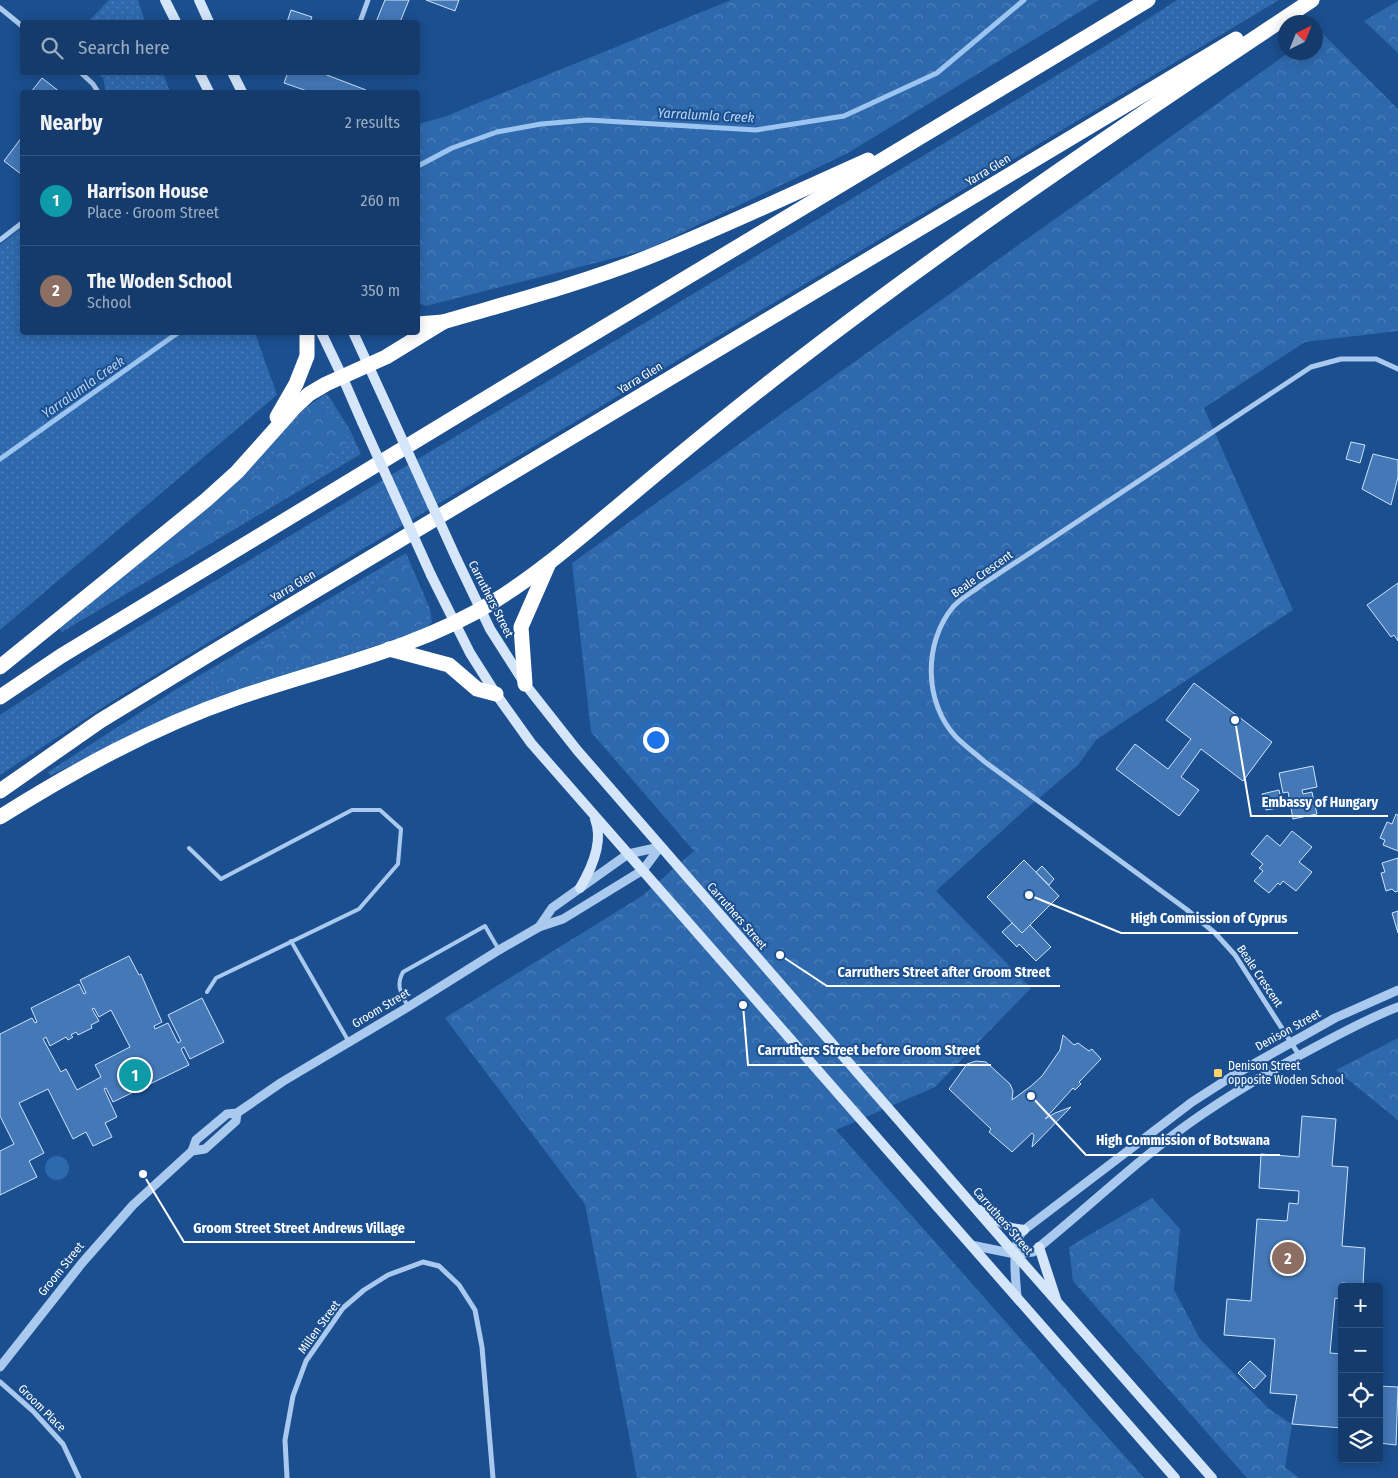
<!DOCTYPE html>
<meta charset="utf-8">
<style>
:root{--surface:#143b6b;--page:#214673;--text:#f1f3f6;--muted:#9dadc1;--line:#33557e;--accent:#ffd166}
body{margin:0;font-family:"Fira Sans Condensed",sans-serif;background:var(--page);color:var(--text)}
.controls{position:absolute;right:15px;bottom:15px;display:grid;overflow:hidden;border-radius:5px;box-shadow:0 2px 12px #0003}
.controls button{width:45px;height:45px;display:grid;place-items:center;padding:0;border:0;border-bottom:1px solid var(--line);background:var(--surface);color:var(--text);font:25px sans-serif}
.compass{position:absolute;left:1278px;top:15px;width:45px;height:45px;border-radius:50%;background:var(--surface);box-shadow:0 2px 12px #0003;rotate:43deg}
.you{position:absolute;left:655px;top:739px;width:18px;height:18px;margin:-12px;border:4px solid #fff;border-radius:50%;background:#1a73e8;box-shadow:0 0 0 8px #1a73e833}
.badge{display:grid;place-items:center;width:32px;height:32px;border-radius:50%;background:var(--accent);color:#fff;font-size:16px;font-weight:700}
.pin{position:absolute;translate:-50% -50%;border:2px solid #fff;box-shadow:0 1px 5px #0006}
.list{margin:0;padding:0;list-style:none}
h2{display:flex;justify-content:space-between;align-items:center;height:65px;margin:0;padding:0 20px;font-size:21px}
h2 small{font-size:16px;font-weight:400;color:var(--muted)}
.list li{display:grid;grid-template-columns:32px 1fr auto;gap:15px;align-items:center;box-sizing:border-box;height:90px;padding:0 20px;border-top:1px solid var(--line)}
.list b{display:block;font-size:19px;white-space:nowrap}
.list p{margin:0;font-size:16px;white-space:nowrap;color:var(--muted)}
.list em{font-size:16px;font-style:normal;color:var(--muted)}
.icon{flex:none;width:28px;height:28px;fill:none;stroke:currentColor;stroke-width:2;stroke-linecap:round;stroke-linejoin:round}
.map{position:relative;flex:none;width:1398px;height:1478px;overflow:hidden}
.search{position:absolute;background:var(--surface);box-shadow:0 2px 12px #0003;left:20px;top:20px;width:400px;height:55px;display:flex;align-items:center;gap:12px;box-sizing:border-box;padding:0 18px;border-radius:5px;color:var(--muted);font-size:19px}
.panel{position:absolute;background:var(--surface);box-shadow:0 2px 12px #0003;left:20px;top:90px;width:400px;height:245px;border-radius:5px}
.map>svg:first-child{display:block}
.grass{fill:url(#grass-dots)}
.forest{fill:url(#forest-crowns)}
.garden{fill:#2e69ad}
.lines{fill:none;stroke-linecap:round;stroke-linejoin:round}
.stream{stroke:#9cc4f0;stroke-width:5}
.building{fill:#4478b7;stroke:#cfe3fa;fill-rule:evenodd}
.service{stroke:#a9c9ee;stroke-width:4}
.minor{stroke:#a9c9ee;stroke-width:5}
.tertiary{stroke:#a9c9ee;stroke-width:9}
.secondary{stroke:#d6e6fa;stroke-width:10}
.motorway{stroke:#fff;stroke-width:15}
.secondary-bridge{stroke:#d6e6fa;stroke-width:10}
.poi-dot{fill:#ffd166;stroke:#1b4f8f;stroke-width:2}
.labels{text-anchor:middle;stroke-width:4;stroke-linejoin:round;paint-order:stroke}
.street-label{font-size:12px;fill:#fff;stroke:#1b4f8f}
.poi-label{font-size:12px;fill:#fff;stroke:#1b4f8f;text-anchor:start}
.water-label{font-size:14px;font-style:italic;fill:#b5d3f5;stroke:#1b4f8f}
.leader{fill:none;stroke:#fff;stroke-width:2}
.callout-dot{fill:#fff;stroke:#1b4f8f;stroke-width:2}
.callout-label{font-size:14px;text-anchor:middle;font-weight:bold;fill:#fff;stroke:#1b4f8f;stroke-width:4;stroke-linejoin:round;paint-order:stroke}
</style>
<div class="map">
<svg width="1398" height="1478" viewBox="0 0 1398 1478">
<defs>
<pattern id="grass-dots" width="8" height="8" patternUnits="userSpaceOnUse" patternTransform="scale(1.25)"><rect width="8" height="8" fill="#2e69ad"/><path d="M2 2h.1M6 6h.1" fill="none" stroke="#4d80b9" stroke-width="1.8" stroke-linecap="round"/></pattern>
<pattern id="forest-crowns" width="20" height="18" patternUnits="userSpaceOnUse" patternTransform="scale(1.25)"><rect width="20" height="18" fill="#2e69ad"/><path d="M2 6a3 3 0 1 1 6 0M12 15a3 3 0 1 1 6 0" fill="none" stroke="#4d80b9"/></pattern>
</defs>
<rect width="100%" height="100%" fill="#1b4f8f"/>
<g class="grass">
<path d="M109,0h29l7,22h-57z"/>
<path d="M1177,0h102l-998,598 -170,104 -111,73v-60l98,-64 913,-548 104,-63z"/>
<path d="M97,73h66l7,19h-64l-3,-14z"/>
<path d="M22,227v105l233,1 22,62 -277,235v-385z"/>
<path d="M325,394l3,1 22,35 11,24 -299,178 -4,-5 193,-163 52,-54z"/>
<path d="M406,553l24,56 2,13 -6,6 -38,16 -4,-1 -158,51 -69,28 -107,54 -2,-4 127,-82z"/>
</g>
<g class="forest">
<path d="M731,0h368l-251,153 -202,97 -220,56 -8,-3v-179l26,-7z"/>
<path d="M1398,1v52l-34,-32z"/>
<path d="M1319,30l79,79v222l-93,11 -101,66 89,202 -197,130 -18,25 -53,45 -89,81 95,97 -96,99 -99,43 308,348h-507l-52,-274 -140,-186 197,-122 52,-45 -103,-119 -19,-169 716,-510 28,-1v-19z"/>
<path d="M317,405c12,6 29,21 31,35l-5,8 -28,25 -136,85c-9,4 -16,-1 -17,-10l2,-4 76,-65 21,-9 7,-5 5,-7 4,-15 3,-5 29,-30z"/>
<path d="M404,562c8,7 27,50 21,59 -7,11 -27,14 -38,17 -37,12 -74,21 -110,32 -18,5 -34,14 -51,19l-7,-1 -7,-7 3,-8 20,-12 44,-24 29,-12 15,-16 20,-11 22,-3c13,-13 17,-30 39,-33z"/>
<path d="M1398,1038v82l-62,-50z"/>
<path d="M1152,1198l28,31 -6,61 26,49 69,70 23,15 -7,43 14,11h-52l-174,-197 -4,-34z"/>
</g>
<circle class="garden" cx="57" cy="1168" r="12"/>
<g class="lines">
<g class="stream">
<path d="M418,166l34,-18 45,-16 44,-8 47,-4 168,10 88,-14 93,-43 87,-73"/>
<path d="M0,459l179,-127"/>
</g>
</g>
<g class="building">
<path d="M385,0h24l-9,22h-24z"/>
<path d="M426,0h33l-4,11z"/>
<path d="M291,10l21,7 -2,5h-23z"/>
<path d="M288,72h31l47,18 -1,2h-55l-26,-9z"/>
<path d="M42,78l18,14h-29z"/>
<path d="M22,137v36l-1,1 -17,-13z"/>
<path d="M1351,442l14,3 -5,18 -14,-4z"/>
<path d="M1373,454l25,6v17l-7,28 -29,-16z"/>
<path d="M1398,583v58l-4,-6 -3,2 -24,-32z"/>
<path d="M1194,683l78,59 -29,39 -42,-32 -20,28 18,13 -20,26 -63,-47 19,-25 33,25 23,-30 -25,-19z"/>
<path d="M1313,766l4,21 -15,3 1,4 9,-2 5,22 -24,5 -2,-11 -5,-2v-5l3,-4 -1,-5 -5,1 -4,-20z"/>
<path d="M1279,790l4,17 -17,3 -4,-16z"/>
<path d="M1396,814l2,1v36l-15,-6 2,-5 -5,-2 7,-16 5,2z"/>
<path d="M1292,831l20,16 -13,15 13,10 -16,19 -13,-10 -3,4 -2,-2 -9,10 -15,-12 9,-10 -4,-3 4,-4 -12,-10 16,-19 13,11z"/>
<path d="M1398,858v33l-3,1 -3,-3 -6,2 -5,-18 4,-1 -3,-9z"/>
<path d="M1024,860l35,36 -37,37 -35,-36z"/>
<path d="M1042,866l12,13 -5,6 -13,-13z"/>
<path d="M1398,911v22l-6,-20z"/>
<path d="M1012,923l10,10 8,-8 21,22 -15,14 -17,-17 -2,3 -15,-15z"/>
<path d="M129,956l10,19 2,-1 21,48 -8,4 1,3 13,-6 10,20 3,-2 -13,-26 34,-17 22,44 -34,17 -6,-12 -3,2 8,16 -76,37 -7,-14 -2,1 13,28 -12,6 7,14 -19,9 -7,-14 -13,7 -25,-50 -29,14 25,50 -15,8 8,16 -37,18v-44l14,-7 -14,-28v-82l32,-16 3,5 2,-1 -6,-14 48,-24 5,10 2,-1 -6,-13zM94,1008l5,9 12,-7 19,37 -35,18 6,12 -24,13 -11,-21 -5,3 -18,-33 3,-2 4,9 16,-9 2,3 5,-3 -2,-2 5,-3 2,3 14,-7 -1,-3 8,-4 -7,-12z"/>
<path d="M1063,1035l11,10 4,-2 11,8 3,-2 9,10 -22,23 2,2 -6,6 -2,-2 -28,31 10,-6 16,-6 -39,40 2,-12 -2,-2 -20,19 -23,-20 2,-3 -42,-40 18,-25 9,-3 10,1 24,22 3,7 -1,9 19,-14 11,-10 18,-26z"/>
<path d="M1302,1116l34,3 -4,47 16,1 -6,79 23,2 -2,37 -21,-2 -1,16 -6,-1 -5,55 12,1v74l-50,-4 5,-29 -27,-2 5,-54 -51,-4 3,-36 24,2 6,-82 30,2 2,-18 9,1 1,-13 -40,-3 2,-34 38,3z"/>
<path d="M1250,1361l16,15 -12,13 -16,-16z"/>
<path d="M1379,1386l19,1 -2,58 -17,-2z"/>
</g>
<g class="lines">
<g class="service">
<path d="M189,848l32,31 131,-69h28l21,19 -3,35 -39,45 -143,69 -9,14"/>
<path d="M291,941l58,101"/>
<path d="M408,1007c-6,-14 -13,-20 -5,-35l82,-46 14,24"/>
</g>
<g class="minor">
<path d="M0,8l22,18"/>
<path d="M360,22l8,-22"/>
<path d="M80,72l13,12 5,8"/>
<path d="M0,240l22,-17"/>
<path d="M1299,1055l-64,-100 -20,-22 -29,-24 -201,-147c-9,-8 -20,-16 -29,-25 -32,-34 -33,-94 -3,-130 7,-8 18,-14 27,-21l331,-219 30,-8h35l22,10"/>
<path d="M0,1382l33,29 30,33 16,34"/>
<path d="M287,1478l-2,-38 8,-44 13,-35 37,-53 21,-18 24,-15 35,-13 16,4 20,19 16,25 7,37 11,131"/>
</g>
<g class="tertiary">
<path d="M539,927l13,-19 76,-54 32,-7"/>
<path d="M192,1151l4,-11 31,-26 10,-1 45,-31 126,-75 91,-57 40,-23 24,-8 80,-49 17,-23"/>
<path d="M971,1245l44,9 18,-2c56,-45 108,-96 168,-137 38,-26 78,-49 118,-70 26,-14 52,-28 79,-38"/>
<path d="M1017,1297c-1,-17 -7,-54 7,-67l168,-128 42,-27 101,-57 63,-28"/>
<path d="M0,1367l82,-104 51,-58 59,-54 13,-2 31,-28 1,-8"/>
</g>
<g class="secondary">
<path d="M165,0l11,22"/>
<path d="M199,0l10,22"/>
<path d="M199,72l10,20"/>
<path d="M232,72l10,20"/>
<path d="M321,332l21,44 20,46"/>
<path d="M353,332l34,74"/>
<path d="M457,560l33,69 35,55 52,66 438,504 197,224"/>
<path d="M431,575l39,78 26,41 35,49 644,735"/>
<path d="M580,888c12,-20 24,-46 15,-69"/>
<path d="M980,1210l31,18 13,2"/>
<path d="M1039,1247l17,52"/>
</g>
<g class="motorway">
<path d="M418,324l25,-2c68,-20 137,-38 203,-64 75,-30 148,-65 222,-98"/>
<path d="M277,417l19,-33 11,-28v-24"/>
<path d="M389,649l60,16 28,24 19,5"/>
<path d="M0,667l206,-167 31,-28 58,-65 14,-13 17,-10 60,-27 57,-35"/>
<path d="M525,684l-4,-57 28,-64"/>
<path d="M0,697l61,-41 452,-274 635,-382"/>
<path d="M0,791l100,-70 108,-66 1028,-616"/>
<path d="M0,817c75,-47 153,-90 237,-119 86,-30 178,-48 256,-96 44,-27 84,-62 124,-95 58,-49 116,-97 176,-143 167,-129 343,-247 519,-364"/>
</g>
<g class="secondary-bridge">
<path d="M387,406l70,154"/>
<path d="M362,422l69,153"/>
</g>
</g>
<rect class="poi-dot" x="1213" y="1068" width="10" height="10" rx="2.5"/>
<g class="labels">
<g class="street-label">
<text transform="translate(988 170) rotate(-31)" y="4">Yarra Glen</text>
<text transform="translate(640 378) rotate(-31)" y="4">Yarra Glen</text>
<text transform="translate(982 574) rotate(-35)" y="4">Beale Crescent</text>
<text transform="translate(293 586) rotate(-31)" y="4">Yarra Glen</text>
<text transform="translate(491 599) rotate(63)" y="4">Carruthers Street</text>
<text transform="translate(737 916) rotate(49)" y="4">Carruthers Street</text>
<text transform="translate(1260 976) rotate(56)" y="4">Beale Crescent</text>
<text transform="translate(381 1008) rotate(-31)" y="4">Groom Street</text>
<text transform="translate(1288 1030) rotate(-29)" y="4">Denison Street</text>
<text transform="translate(1003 1221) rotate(49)" y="4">Carruthers Street</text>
<text transform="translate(61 1269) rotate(-51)" y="4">Groom Street</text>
<text transform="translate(319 1327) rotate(-54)" y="4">Millen Street</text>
<text transform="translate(42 1408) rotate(45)" y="4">Groom Place</text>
</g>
<g class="poi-label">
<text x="1228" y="1070">Denison Street<tspan x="1228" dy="14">opposite Woden School</tspan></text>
</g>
<g class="water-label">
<text transform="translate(706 115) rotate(3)" y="5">Yarralumla Creek</text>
<text transform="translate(83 387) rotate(-35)" y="5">Yarralumla Creek</text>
</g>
</g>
<path class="leader" d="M1235 720L1251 816H1388M1029 895L1121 933H1298M780 955L827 986H1060M743 1005L748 1065H991M1031 1096L1086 1155H1280M143 1174L184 1242H415"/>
<g class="callout-dot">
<circle cx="1235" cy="720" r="5"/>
<circle cx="1029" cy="895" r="5"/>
<circle cx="780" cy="955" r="5"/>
<circle cx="743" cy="1005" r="5"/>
<circle cx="1031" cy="1096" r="5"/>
<circle cx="143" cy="1174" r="5"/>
</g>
<g class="callout-label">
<text x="1320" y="807">Embassy of Hungary</text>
<text x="1209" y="923">High Commission of Cyprus</text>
<text x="944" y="977">Carruthers Street after Groom Street</text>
<text x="869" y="1055">Carruthers Street before Groom Street</text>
<text x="1183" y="1145">High Commission of Botswana</text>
<text x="299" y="1233">Groom Street Street Andrews Village</text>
</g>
</svg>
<div class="controls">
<button>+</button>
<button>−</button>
<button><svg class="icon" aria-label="locate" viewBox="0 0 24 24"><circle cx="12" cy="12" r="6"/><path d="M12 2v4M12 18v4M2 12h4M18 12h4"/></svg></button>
<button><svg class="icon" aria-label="layers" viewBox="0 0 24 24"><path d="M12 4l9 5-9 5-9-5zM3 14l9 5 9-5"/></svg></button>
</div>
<svg class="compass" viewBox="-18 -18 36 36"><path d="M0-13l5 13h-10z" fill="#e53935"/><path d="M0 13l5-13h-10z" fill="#9dadc1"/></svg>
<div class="you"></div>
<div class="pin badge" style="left:135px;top:1075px;background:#0f9aa8">1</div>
<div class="pin badge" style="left:1288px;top:1258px;background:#8d6e63">2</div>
<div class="search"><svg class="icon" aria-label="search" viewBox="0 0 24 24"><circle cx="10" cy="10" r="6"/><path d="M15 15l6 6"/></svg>Search here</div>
<section class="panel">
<h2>Nearby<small>2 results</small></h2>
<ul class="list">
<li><span class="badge" style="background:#0f9aa8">1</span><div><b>Harrison House</b><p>Place · Groom Street</p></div><em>260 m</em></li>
<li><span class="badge" style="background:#8d6e63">2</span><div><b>The Woden School</b><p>School</p></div><em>350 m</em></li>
</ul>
</section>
</div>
